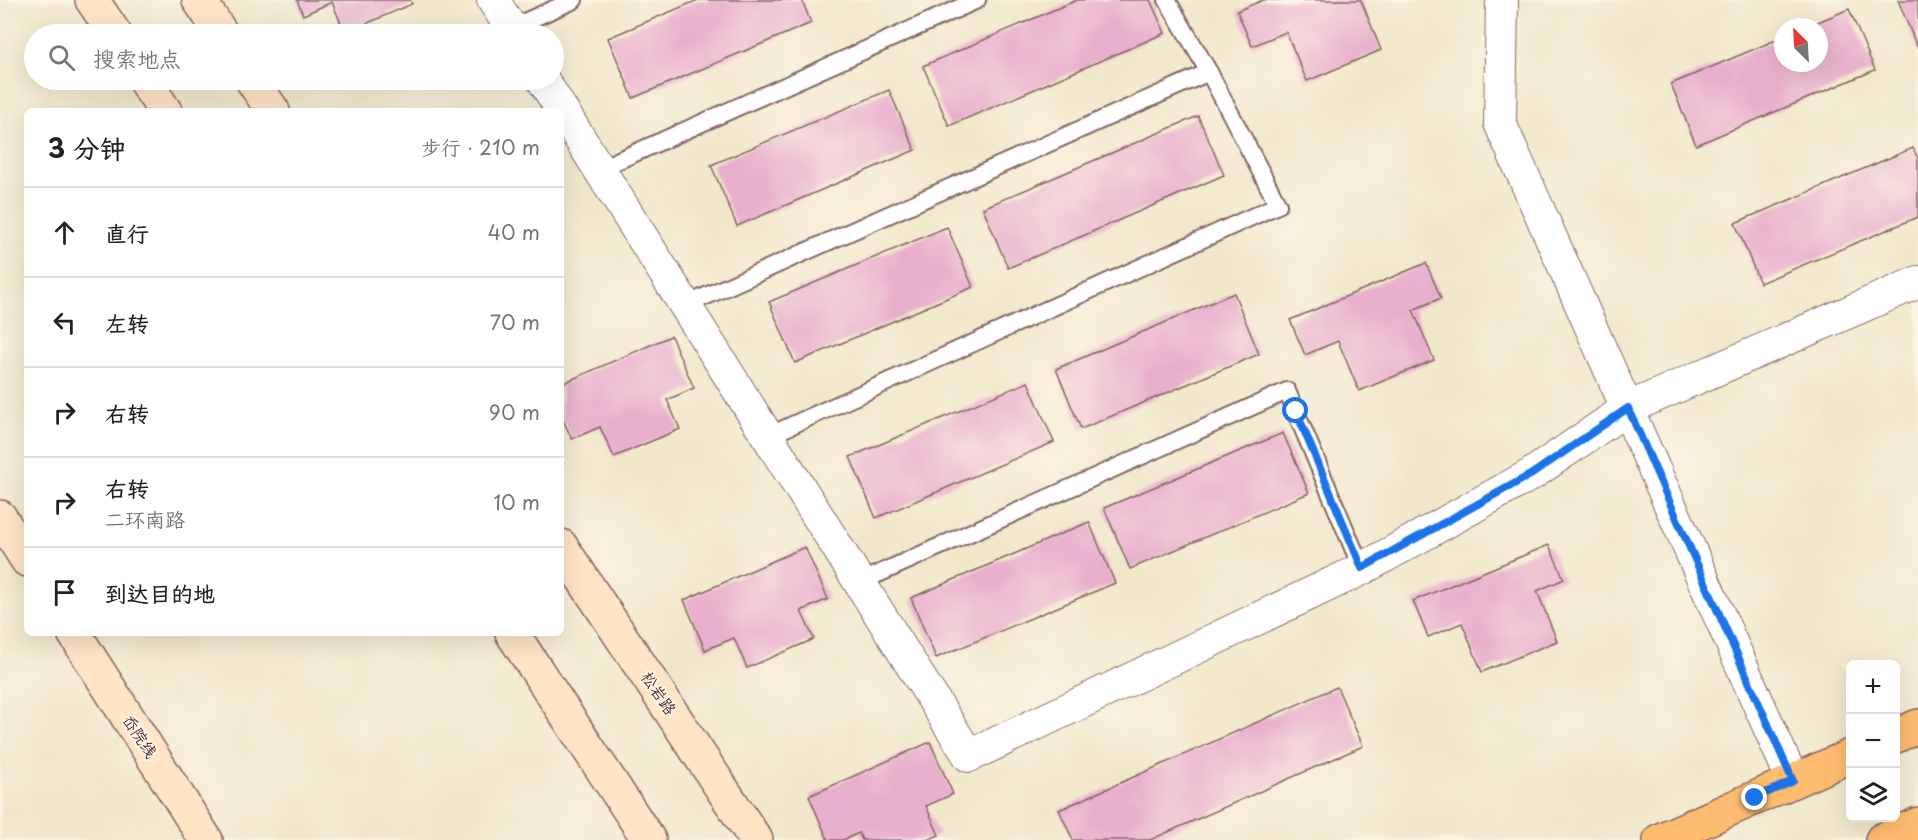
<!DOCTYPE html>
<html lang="zh">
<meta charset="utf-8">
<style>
:root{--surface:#fff;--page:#f2f2f2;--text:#222;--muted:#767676;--line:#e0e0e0}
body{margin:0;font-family:"Playpen Sans","LXGW WenKai TC",sans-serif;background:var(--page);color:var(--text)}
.controls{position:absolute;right:18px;bottom:18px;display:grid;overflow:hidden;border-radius:9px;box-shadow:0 6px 24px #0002}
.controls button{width:54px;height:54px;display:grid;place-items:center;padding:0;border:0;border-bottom:2px solid var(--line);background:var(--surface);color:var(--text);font:30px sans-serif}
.compass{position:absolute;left:1774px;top:18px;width:54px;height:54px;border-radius:50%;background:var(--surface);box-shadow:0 6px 24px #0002;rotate:336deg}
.stop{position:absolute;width:18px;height:18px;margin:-14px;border:4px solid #1a73e8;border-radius:50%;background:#fff}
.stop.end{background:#1a73e8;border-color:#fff;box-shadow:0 2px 6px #0008}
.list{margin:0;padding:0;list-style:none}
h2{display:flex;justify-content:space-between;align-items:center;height:78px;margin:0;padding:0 24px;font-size:26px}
h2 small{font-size:20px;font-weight:400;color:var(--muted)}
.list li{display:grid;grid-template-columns:39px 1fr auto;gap:18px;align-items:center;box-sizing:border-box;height:90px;padding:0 24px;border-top:2px solid var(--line)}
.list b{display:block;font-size:22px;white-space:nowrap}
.list p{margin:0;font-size:20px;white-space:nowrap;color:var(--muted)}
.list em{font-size:20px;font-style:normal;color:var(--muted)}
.icon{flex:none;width:33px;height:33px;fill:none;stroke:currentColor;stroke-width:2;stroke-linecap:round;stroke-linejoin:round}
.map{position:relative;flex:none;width:1918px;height:840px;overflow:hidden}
.search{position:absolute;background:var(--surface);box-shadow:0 6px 24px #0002;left:24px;top:24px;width:540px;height:66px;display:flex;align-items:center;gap:15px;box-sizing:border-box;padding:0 21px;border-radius:33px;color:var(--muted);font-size:22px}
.panel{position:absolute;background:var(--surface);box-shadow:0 6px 24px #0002;left:24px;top:108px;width:540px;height:528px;border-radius:9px}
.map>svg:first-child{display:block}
.building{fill:#e9b0cd}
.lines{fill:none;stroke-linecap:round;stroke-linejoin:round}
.lane-casing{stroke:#846563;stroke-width:20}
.street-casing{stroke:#846563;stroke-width:34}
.secondary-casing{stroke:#846563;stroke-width:36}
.primary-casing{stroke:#846563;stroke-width:36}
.lane{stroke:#fff;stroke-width:16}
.street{stroke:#fff;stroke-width:32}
.secondary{stroke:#ffe4c6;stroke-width:33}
.primary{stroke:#febc70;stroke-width:33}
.route{stroke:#1a73e8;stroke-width:8}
.labels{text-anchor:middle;stroke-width:4.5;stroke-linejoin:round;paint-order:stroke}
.street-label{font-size:16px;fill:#4a1f2b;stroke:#fcf5e5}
</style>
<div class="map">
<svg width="1918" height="840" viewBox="0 0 1918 840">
<rect width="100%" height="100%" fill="#fcf5e5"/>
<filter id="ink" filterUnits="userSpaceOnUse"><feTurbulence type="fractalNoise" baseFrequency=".0167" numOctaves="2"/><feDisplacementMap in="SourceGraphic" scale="12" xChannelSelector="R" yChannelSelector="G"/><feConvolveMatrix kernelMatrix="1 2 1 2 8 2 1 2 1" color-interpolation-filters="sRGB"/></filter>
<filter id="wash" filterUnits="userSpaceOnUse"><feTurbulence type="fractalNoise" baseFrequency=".008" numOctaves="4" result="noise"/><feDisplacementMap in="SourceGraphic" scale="24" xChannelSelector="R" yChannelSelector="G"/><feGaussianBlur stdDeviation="1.35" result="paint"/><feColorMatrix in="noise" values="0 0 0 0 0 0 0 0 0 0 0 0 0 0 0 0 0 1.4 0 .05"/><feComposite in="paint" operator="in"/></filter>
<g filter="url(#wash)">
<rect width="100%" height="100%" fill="#f1e8cc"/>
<g id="blocks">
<g class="building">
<path d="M297,0h113l2,4 -67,29 -13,-31 -29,13z"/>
<path d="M698,0h104l9,23 -178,75 -25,-60z"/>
<path d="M1077,0h73l15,33 -216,93 -26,-60z"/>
<path d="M1263,0h98l20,50 -74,31 -21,-49 -34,14 -15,-35z"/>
<path d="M1898,0h20v49z"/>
<path d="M1849,9l26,61 -179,75 -25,-61 112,-47v26h36v-36h-13z"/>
<path d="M889,90l26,60 -178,76 -26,-61z"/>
<path d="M1198,116l26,59 -216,93 -25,-60z"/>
<path d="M1913,148l5,11v58l-158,66 -25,-60z"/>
<path d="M947,227l26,60 -178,76 -26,-61z"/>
<path d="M1426,263l15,35 -28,12 21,50 -75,31 -21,-50 -33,14 -15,-35z"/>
<path d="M1234,293l25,61 -178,75 -25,-60z"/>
<path d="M671,336l23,52 -27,12 13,29 -66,28 -14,-30 -28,12 -11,-23v-32z"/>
<path d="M1028,382l26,60 -178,76 -26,-61z"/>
<path d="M1283,433l26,60 -179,76 -26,-61z"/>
<path d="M1089,522l26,61 -179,75 -25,-60z"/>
<path d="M1549,545l15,34 -27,12 20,50 -75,31 -20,-49 -34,14 -15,-36z"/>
<path d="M805,547l23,52 -27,12 13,28 -67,29 -13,-30 -29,12 -21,-50z"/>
<path d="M1337,687l26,59 -213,94h-77l-14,-30z"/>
<path d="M930,742l23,52 -27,12 13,29 -12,5h-65l-3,-7 -16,7h-15l-19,-44z"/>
</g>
</g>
</g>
<g filter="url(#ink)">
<use href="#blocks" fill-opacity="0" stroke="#846563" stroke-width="1.5"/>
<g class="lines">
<defs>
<g id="lane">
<path d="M511,28l63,-28"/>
<path d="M599,169l378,-169"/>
<path d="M686,305l523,-233"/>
<path d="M768,436l510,-231 -69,-133 -42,-72"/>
<path d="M860,582l427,-191 75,178"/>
</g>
<g id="street">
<path d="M493,0l22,34"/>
<path d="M1502,0l-2,123 293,658"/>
<path d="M543,80l426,676 393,-187 170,-95 96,-66 290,-126"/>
</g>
<g id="secondary">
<path d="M92,0l23,34"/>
<path d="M199,0l23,34"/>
<path d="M144,80l21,31"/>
<path d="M252,80l21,31"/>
<path d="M0,517l27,43"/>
<path d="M561,546l195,294"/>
<path d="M74,633l132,207"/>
<path d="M512,633l137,207"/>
</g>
<g id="primary">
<path d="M1896,736l22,-10"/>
<path d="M1660,840l190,-84"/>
<path d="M1882,840l36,-16"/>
</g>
</defs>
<use href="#lane" class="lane-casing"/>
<use href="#street" class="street-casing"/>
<use href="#secondary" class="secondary-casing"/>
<use href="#primary" class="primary-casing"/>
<use href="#lane" class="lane"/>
<use href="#street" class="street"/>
<use href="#secondary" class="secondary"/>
<use href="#primary" class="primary"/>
</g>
</g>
<g class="lines" filter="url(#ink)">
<path class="route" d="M1296,411l66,157 170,-94 96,-66 165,373 -38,17"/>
</g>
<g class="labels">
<g class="street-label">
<text transform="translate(659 693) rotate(56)" y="6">松岩路</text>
<text transform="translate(140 736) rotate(57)" y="6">岙院线</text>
</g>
</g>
</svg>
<div class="controls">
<button>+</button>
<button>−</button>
<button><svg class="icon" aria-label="layers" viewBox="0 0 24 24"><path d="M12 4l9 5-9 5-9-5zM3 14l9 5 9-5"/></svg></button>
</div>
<svg class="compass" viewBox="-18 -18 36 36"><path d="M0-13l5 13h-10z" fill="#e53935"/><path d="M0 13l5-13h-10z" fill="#767676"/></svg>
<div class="stop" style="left:1296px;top:411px"></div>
<div class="stop end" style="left:1755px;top:798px"></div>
<div class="search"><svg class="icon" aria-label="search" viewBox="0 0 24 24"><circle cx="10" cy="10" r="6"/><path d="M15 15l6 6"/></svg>搜索地点</div>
<section class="panel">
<h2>3 分钟<small>步行 · 210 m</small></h2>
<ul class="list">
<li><svg class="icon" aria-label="ahead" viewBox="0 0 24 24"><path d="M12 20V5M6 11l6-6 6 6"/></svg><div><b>直行</b></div><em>40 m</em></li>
<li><svg class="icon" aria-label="left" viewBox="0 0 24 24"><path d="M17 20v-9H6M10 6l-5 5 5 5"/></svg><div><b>左转</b></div><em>70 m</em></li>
<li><svg class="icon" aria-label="right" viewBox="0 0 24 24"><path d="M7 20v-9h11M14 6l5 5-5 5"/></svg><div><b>右转</b></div><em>90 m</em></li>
<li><svg class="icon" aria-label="right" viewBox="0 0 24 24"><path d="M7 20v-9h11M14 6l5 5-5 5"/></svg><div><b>右转</b><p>二环南路</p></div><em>10 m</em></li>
<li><svg class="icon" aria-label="arrive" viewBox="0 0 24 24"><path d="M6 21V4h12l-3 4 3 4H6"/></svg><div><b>到达目的地</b></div></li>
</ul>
</section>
</div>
